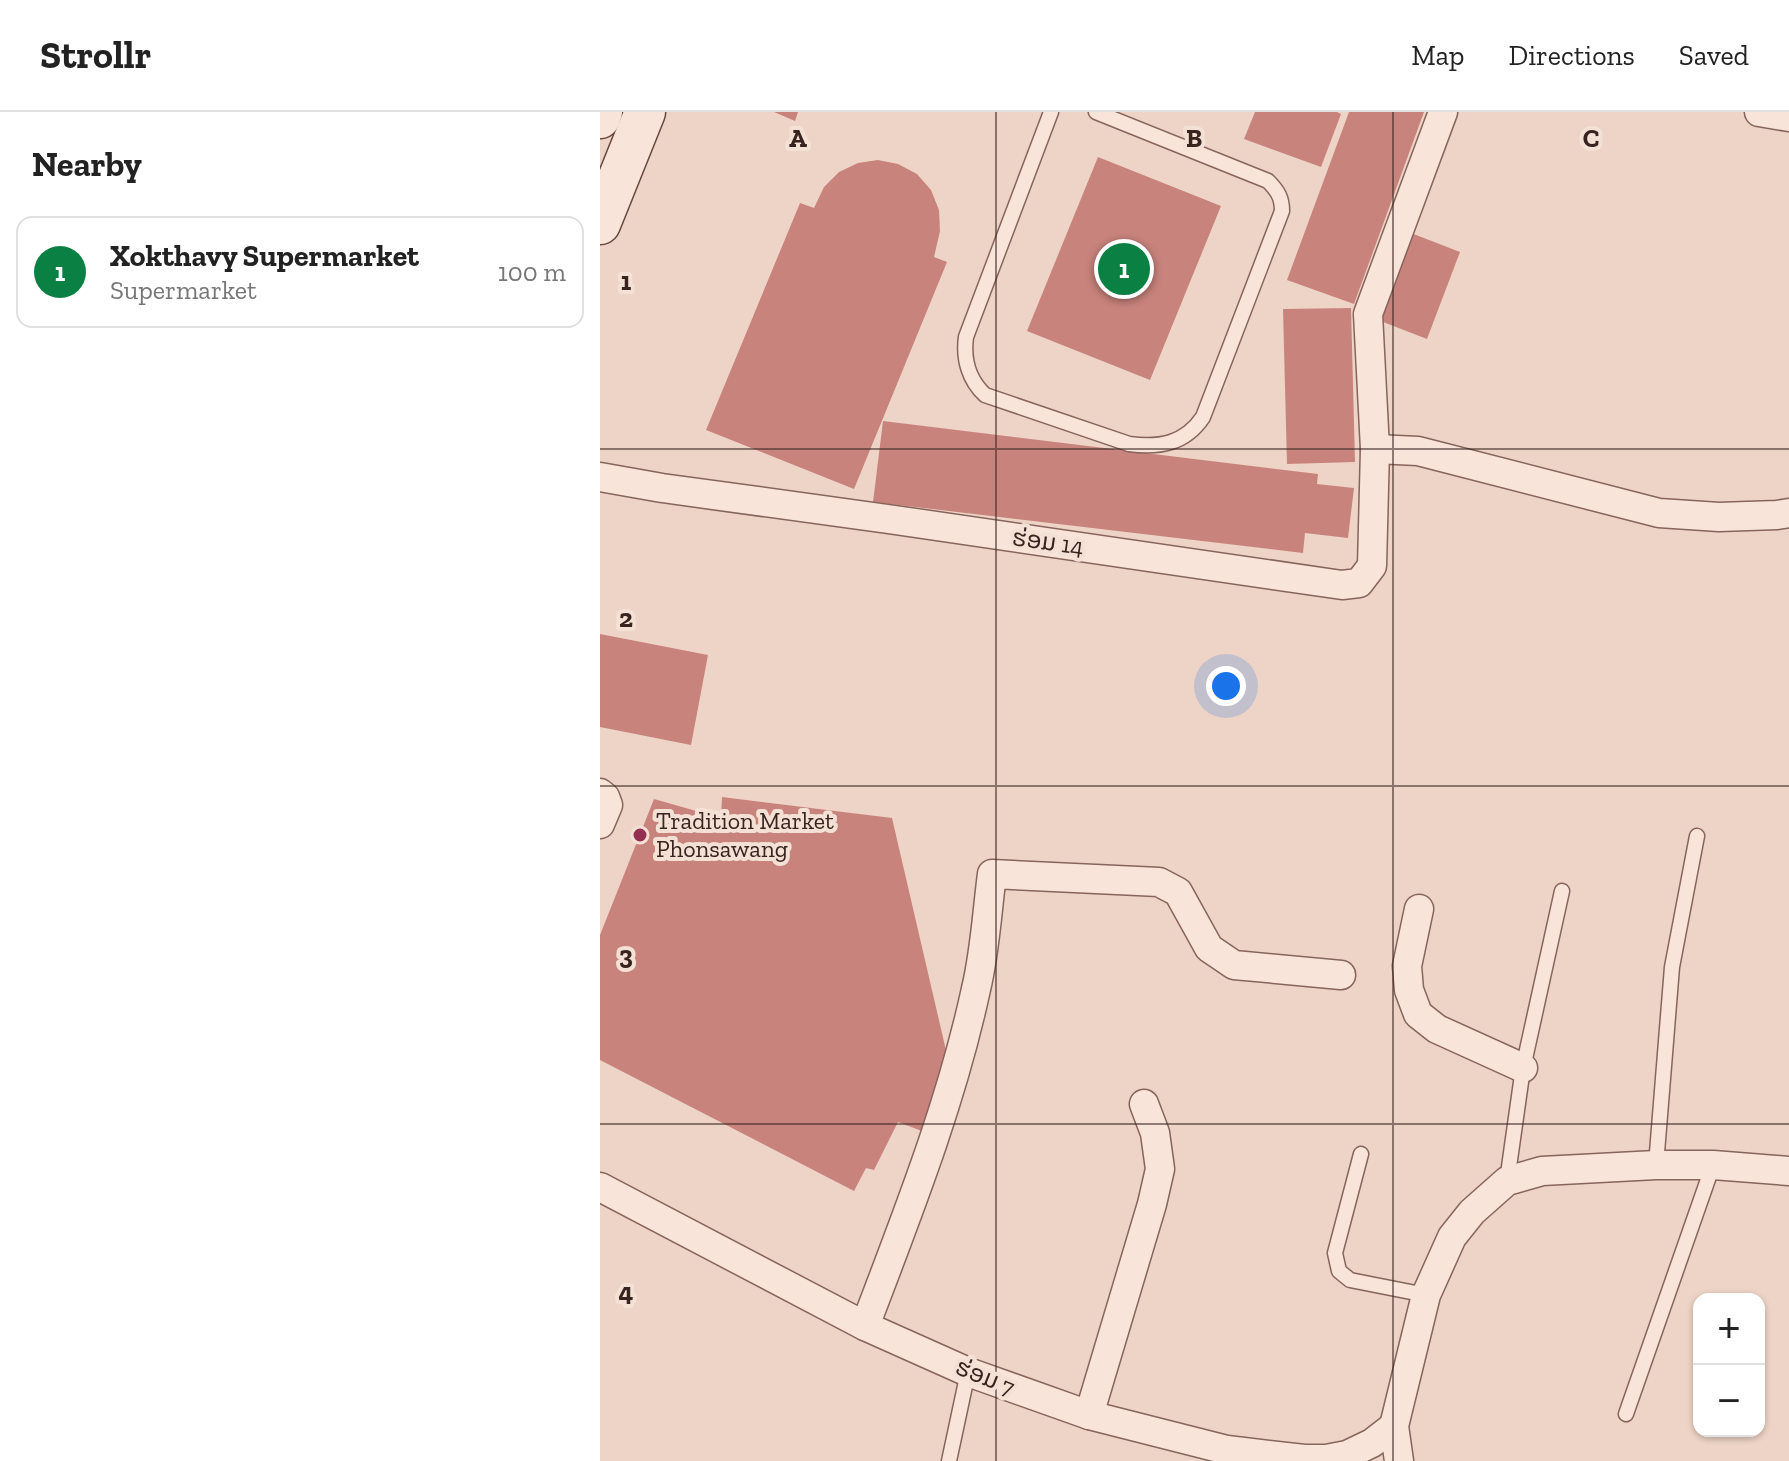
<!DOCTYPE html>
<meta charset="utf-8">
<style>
:root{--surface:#fff;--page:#f6f6f6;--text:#222;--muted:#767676;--line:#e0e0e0;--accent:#0b8043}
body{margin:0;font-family:"Zilla Slab","Noto Sans Lao",serif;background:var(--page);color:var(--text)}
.controls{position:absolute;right:24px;bottom:24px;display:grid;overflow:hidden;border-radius:16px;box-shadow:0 2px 6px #0004}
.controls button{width:72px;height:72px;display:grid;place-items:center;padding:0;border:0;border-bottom:2px solid var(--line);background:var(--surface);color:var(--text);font:40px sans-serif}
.you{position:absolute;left:626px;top:574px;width:28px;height:28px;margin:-20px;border:6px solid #fff;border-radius:50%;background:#1a73e8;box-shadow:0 0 0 12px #1a73e833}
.badge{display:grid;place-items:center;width:52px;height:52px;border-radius:50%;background:var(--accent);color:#fff;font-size:26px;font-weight:700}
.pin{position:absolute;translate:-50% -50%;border:4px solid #fff;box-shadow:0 2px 8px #0006}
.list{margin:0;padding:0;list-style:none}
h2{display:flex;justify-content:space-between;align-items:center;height:104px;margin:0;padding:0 32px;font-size:34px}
h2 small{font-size:26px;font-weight:400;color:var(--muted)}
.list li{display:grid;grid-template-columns:52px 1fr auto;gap:24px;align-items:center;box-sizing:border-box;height:112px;margin:0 16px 16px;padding:0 16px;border:2px solid var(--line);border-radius:16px}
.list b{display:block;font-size:30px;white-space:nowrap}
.list p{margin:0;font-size:26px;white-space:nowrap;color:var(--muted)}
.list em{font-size:26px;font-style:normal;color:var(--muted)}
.map{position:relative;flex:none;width:1189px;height:1349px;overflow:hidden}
header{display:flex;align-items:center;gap:48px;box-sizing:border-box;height:112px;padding:0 40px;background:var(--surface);border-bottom:2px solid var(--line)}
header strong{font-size:38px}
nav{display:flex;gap:44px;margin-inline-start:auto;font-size:28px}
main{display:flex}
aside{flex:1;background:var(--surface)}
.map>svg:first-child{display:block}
.building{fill:#c9837d}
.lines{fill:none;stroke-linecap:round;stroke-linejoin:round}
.service-casing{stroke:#87645c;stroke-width:17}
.minor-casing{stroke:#87645c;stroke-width:31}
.secondary-casing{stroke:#69463f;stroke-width:43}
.service{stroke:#f8e4d9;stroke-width:14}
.minor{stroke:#f8e4d9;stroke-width:28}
.secondary{stroke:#f8e4d9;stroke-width:40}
.grid{fill:none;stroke:#38231f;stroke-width:2;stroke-opacity:0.55}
.poi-dot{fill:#942f52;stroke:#f4e1d5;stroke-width:3}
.labels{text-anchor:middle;stroke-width:8;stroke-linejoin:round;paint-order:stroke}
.street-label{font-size:24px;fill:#38231f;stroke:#f4e1d5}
.poi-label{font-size:24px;fill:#38231f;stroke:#f4e1d5;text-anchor:start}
.grid-label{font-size:26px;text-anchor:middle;font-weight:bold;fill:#38231f;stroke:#f4e1d5;stroke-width:8;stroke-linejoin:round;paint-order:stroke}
</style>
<header>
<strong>Strollr</strong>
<nav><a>Map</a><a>Directions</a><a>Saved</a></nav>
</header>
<main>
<aside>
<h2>Nearby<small></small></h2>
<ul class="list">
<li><span class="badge">1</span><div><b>Xokthavy Supermarket</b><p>Supermarket</p></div><em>100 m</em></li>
</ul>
</aside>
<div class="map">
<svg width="1189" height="1349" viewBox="0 0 1189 1349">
<rect width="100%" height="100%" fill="#edd4c6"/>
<g class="building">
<path d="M174,0h24l-3,9z"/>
<path d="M655,0h82l4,2 -20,53 -77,-28z"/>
<path d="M749,0h75l-70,192 -67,-24z"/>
<path d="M498,45l123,49 -71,174 -123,-49z"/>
<path d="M278,48l20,4 19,10 14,16 8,20 1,21 -6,26 13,5 -93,227 -148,-59 94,-227 14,5 10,-21 15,-15 19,-9z"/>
<path d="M811,121l49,19 -33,87 -49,-19z"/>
<path d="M751,196l4,154 -68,2 -4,-155z"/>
<path d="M283,309l435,53 -1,10 37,4 -6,50 -43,-5 -2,20 -430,-51z"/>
<path d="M0,522l108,21 -17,90 -91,-18z"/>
<path d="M122,685l170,21 56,241 -21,74 -29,-11 -24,48 -8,-2 -12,23 -254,-131v-125l54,-136 67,19z"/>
</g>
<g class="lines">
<defs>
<g id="service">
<path d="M451,0l-85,225c-3,22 3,43 19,58l144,49c30,4 56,0 74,-27l79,-206c0,-13 -4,-20 -14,-30l-172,-69"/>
<path d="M761,1042l-26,99 4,18 11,9 76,15"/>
<path d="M1056,1053l16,-198 25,-131"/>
<path d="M907,1069l16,-113 39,-177"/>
<path d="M1026,1302l87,-249"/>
<path d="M349,1349l19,-89"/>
</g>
<g id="minor">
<path d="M1159,0l30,5"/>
<path d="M775,337l43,2 241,62 60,4 58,-2 12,-2"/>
<path d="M0,365l62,11 226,31 454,66 17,-2 13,-17 3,-117 -7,-135 75,-202"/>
<path d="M0,681l5,4 3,8 -8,19"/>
<path d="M819,797l-12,57 2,24 9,24 19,15 86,39"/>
<path d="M0,1075l265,139 103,46 121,43 138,35 77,9h22l21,-4 25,-12 22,-17"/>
<path d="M265,1214c42,-111 86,-221 111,-337 9,-37 11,-77 16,-115l167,8 19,10 31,56 25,17 107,10"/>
<path d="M489,1303l63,-211 8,-35 -5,-36 -11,-29"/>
<path d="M799,1349l-5,-35 32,-131 26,-58 20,-25 35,-31 35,-10 114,-6h57l76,6"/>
</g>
<g id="secondary">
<path d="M0,6l2,-6"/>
<path d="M0,112l45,-112"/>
</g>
</defs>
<use href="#service" class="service-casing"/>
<use href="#minor" class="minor-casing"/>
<use href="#secondary" class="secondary-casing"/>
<use href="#service" class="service"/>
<use href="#minor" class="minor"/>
<use href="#secondary" class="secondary"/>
</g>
<path class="grid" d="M396,0v1349M793,0v1349M0,337h1189M0,674h1189M0,1012h1189"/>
<circle class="poi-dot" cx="40" cy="723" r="8"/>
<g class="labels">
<g class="street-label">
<text transform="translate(448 430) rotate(8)" y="8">ຮ່ອມ 14</text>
<text transform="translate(385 1265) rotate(22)" y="8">ຮ່ອມ 7</text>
</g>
<g class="poi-label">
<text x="56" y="717">Tradition Market<tspan x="56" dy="28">Phonsawang</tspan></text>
</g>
</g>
<g class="grid-label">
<text x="198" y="35">A</text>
<text x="594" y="35">B</text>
<text x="991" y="35">C</text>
<text x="26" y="178">1</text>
<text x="26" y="515">2</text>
<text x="26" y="852">3</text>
<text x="26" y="1189">4</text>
</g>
</svg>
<div class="controls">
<button>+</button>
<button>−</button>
</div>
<div class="you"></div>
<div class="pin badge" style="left:524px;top:157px">1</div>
</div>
</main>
